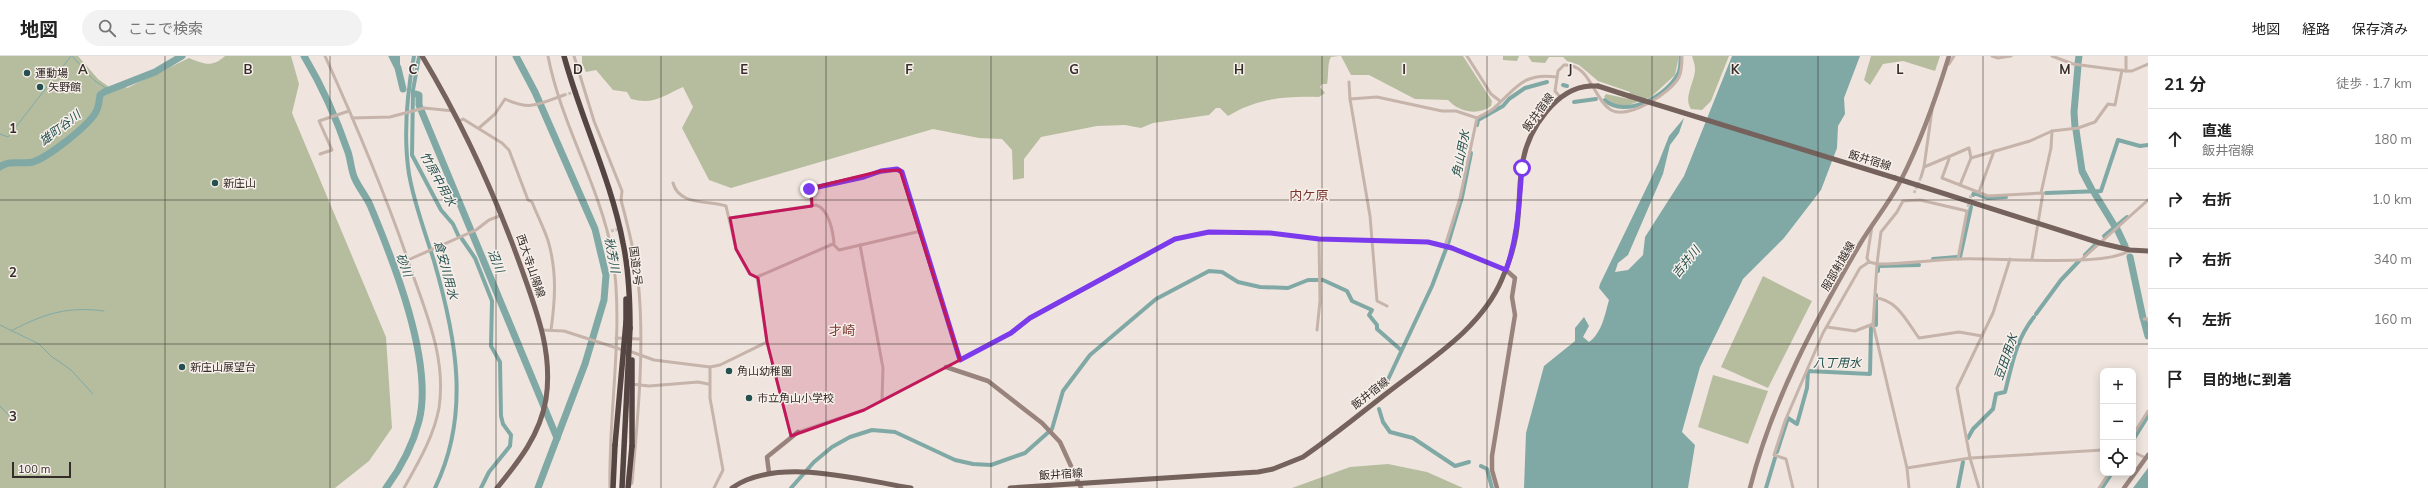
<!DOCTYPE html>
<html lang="ja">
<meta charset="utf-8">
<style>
:root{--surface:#fff;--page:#f2f2f2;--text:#222;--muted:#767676;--line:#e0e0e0}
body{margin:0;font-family:Mulish,"Noto Sans JP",sans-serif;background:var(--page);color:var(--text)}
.controls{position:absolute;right:12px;bottom:12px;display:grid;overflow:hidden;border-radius:8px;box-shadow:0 2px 10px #0003}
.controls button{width:36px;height:36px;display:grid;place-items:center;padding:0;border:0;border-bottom:1px solid var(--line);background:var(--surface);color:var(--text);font:20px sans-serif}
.scale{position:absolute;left:12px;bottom:10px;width:59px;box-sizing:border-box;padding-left:4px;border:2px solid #352c29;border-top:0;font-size:11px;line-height:14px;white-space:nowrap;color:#352c29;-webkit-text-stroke:3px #f7efea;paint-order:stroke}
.stop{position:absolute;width:12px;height:12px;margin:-9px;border:3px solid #7c3aed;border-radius:50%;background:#fff}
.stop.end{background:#7c3aed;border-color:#fff;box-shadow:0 1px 4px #0008}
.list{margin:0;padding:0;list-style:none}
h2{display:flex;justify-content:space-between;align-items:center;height:52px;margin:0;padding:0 16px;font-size:17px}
h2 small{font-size:13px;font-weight:400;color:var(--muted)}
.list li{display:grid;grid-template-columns:26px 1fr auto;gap:12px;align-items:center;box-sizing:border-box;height:60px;padding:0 16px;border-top:1px solid var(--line)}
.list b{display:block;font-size:15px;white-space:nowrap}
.list p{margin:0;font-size:13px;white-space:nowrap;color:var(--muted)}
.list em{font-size:13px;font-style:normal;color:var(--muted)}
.icon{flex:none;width:22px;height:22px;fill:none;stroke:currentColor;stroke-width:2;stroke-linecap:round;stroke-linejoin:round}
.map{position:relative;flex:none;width:2148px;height:432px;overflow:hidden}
header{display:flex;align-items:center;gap:24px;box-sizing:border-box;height:56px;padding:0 20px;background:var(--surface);border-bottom:1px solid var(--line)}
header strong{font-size:19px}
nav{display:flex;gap:22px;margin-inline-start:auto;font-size:14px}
.search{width:280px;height:36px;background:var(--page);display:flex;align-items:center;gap:10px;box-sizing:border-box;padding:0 14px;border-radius:22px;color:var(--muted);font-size:15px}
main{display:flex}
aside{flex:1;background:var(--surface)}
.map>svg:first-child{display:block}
.green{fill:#b6bd9f}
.water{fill:#80a9a6}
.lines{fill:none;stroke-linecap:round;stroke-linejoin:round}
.stream{stroke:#80a9a6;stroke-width:1}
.canal{stroke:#80a9a6;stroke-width:4}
.river{stroke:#80a9a6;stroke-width:7}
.street-tunnel{stroke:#cac0ba;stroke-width:3;stroke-dasharray:3 1.5;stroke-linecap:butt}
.street{stroke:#c6b4ab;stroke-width:3}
.secondary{stroke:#99847d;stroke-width:4.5}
.primary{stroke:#75625c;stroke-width:5}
.highway{stroke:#554542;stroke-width:5.5}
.primary-bridge{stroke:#75625c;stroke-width:5}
.highway-bridge{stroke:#554542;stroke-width:5.5}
.route{stroke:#7c3aed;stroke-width:5}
.marked{fill:#c2185b;fill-opacity:0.2;stroke:#c2185b;stroke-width:3;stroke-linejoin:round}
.grid{fill:none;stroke:#352c29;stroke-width:1;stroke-opacity:0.55}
.poi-dot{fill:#24514f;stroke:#f7efea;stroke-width:1.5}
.labels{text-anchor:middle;stroke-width:3;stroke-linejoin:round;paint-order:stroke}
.poi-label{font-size:11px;fill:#352c29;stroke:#f7efea;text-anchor:start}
.street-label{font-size:11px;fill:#352c29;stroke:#f7efea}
.water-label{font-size:12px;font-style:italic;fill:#24514f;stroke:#f7efea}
.quarter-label{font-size:13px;fill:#7a352c;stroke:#f7efea}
.grid-label{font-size:13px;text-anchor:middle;font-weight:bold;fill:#352c29;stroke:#f7efea;stroke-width:3;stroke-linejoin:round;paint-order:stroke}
</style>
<header>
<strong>地図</strong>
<div class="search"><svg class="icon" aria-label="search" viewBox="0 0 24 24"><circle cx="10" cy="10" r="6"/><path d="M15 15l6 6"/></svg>ここで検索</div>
<nav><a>地図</a><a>経路</a><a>保存済み</a></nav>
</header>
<main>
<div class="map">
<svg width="2148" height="432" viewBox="0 0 2148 432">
<rect width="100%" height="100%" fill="#efe5de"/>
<g class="green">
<path d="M0,0h78l20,23 11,8 13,-4 5,5 62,-30c15,6 23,10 36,-2h66l8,28 -7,29 94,224 6,91 -23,33 -34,27h-335z"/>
<path d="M582,0h757l-8,1c-4,6 -2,19 -4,27h-5l-2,3 5,6 -6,4c-33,-1 -62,1 -91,19l-8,-8h-4l-7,7 -56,8 -12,5 -16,-3 -28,1 -56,11 -17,22v19l-11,2 -1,-30 -10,-11 -23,-1 -46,-9 -202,59 -22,-8 -27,-52 11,-21 -10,-20c-20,9 -29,18 -52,12l-4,-7 -14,-2 -17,-20 -10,2 -4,-9z"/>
<path d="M1341,0h122l29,45 -1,5c-13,10 -32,6 -43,-6l-33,-1 -46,-24h-18z"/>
<path d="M1503,0h16l-2,5 -14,-1z"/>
<path d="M1528,0h151l-4,19 -24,22 -22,8 -12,1 -13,-9 2,-3 23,5 1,-7 -32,-11 -19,-16 -12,-4 -4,-4h-14l-4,6 -13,-1z"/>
<path d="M1692,0h37l-18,45 -9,9 -11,-1c-8,-12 4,-27 4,-40 0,-5 -2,-9 -3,-13z"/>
<path d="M1871,0h69l-5,15 -32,-10 -20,3 -13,21 -6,-5z"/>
<path d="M1763,220l49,25 -44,87 -47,-21z"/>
<path d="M1713,319l55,16 -20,53 -50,-17z"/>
<path d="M1388,408l39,8 36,16h-171l58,-21z"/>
</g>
<g class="water">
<path d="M1732,0h128l-16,42 1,16 -7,12 -1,22 -16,42 -37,48 -41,41 -43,88 -18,65 13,13 -7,43h-164l2,-55 18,-67 31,-25v-13l9,-11 5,9 -6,11 6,5c13,-9 16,-28 20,-42l-10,-12 1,-4 58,-120 11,-28 15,-18 -5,15 -9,12 -7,29 -35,81 -10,8 -3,9 13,-2 15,-15 2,-18 39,-61z"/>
<path d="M2148,412v20h-15z"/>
</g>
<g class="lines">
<g class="stream">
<path d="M72,0l23,25 14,9"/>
<path d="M0,78l8,3 63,-81"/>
<path d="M0,269l39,19 12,12 20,14 22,24"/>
<path d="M11,275c32,-17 56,-25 93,-20"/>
<path d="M0,350l15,16"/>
</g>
<g class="canal">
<path d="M398,0v12"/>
<path d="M414,0c-7,38 -11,79 -5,118 5,29 16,58 25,87 22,76 37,153 1,227"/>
<path d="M419,1l-6,33 -1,65 29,55 12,14 6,13"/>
<path d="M1563,29l4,1"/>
<path d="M1605,44c20,19 62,-4 73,-26 3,-5 2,-12 3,-18"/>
<path d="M1574,46l22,-3"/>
<path d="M1477,69l1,-5 25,-14 6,-7 16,-11 22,-6"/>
<path d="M2046,137l55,-2 17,-51 22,6 8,-1"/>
<path d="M1973,139l1,-2 14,5 18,-1"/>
<path d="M2104,180l23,-19"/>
<path d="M462,183l13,19 17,43 -1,45 9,16 1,54 2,8 8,11 -1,11 -21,26 -8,16"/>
<path d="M1448,188l14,-47 9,-44"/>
<path d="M2085,199l10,-10"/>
<path d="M1960,201l11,-50"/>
<path d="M1933,203l24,-2"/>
<path d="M1878,215v-5l41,-1"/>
<path d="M2036,258l25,-34 18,-19"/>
<path d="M1876,269v-30"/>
<path d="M1384,332l48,-102 14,-37"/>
<path d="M1379,353l4,13 7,10 23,6 42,28 14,-4"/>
<path d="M1968,382l5,-9 20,-20 3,-15 9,-2c7,-27 11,-53 29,-75"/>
<path d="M2133,384l15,-24"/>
<path d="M1777,396l11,-34 9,6 10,-36 1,-17 62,3 1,-46"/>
<path d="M1481,410l6,3 5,19"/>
<path d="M791,432l23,-26 18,-15 18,-10 22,-7 23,2 60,28 18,4 18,1 34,-12 27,-24 11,-38 27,-36 66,-56 53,-28 13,1 16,10 22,5 28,1 20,-8h15l24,11 5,10 20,9 -3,5 8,10v4l24,21"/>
<path d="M1766,432l9,-30"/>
<path d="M1958,432l5,-26"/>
<path d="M2102,432l10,-15"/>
</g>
<g class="river">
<path d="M304,0c18,30 33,64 44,96 3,9 3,19 7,27 4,9 11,17 15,26 23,55 64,157 49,216 -6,23 -19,48 -33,67"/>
<path d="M392,0l6,12 5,21"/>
<path d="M516,0l19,36 60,137 11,46 -2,25 -19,64 -47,124"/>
<path d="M2078,7l1,-7"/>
<path d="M416,38l3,1v10l138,333"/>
<path d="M2075,71l-1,-15 4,-46"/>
<path d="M2076,74l6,41 10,19"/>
<path d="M0,111c9,-8 22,-2 33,-5 15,-5 51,-33 61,-47 5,-6 5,-13 6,-20l4,-3 51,-20 27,-16"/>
<path d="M2095,138l19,31"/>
<path d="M2117,173l8,17"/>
<path d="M2130,201l13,61"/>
<path d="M2144,265l4,15"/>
</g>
<g class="street-tunnel">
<path d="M564,39l14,-4"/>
<path d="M1914,137l7,-16"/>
<path d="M1968,151l3,-12"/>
<path d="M611,175l13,-3"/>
</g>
<g class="street">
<path d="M325,0c33,73 64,146 89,222 15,42 32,84 25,130 -5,28 -21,55 -35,80"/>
<path d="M548,0c13,68 51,128 64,196 13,75 -4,160 -2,236"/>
<path d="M574,0l20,65 28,70 -1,9c7,26 14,53 17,80 7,65 0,137 -6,203l-3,3"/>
<path d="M1467,0l24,38 9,7"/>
<path d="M1992,0l6,2 13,-2"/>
<path d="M2052,0l21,8 53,7h6l16,-7"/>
<path d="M1946,9l3,-1 5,-8"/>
<path d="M2126,15v-15"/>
<path d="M1349,26l1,17"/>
<path d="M1560,41l-5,-6 3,-20 6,-6c26,-2 29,34 47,45 17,10 60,-17 68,-33 3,-6 3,-14 3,-21"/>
<path d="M352,62l38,-1 34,-9 30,3"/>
<path d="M1477,62c5,-3 11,-5 16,-9 23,-20 29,-37 64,-32"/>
<path d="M459,65l4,-2 39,24 7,7 19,50 4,2c5,13 14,30 17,42 8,30 6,57 2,86"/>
<path d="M479,72l16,-14 10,-15c27,12 33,5 59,-4"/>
<path d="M320,98l12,-4 -13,-29 30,-10"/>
<path d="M1948,101l21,-9 2,10 -11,27"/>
<path d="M1971,102l59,-17 22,-10 26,-3 17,-6 13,-18 7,1 7,-35"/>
<path d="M1924,111l24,-10 1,2 -7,19 46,18 55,-3 -11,66"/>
<path d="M1921,121l3,-10 8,-57"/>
<path d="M673,127c6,23 36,17 53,23l10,43 14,25 7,3 76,-33 6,6 82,-19"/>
<path d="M1979,136l15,-41"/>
<path d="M2041,137l10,-45 1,-17"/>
<path d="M812,149l-3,-14 2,-3c14,-3 86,-22 91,-16l58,188"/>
<path d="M730,162l86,-13c13,4 17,27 18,38"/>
<path d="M1872,170l-5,32 2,4 8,2c27,0 54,-4 82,-5 33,-2 149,9 171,-9"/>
<path d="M860,189l23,123 -1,32"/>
<path d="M1148,198l27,-15 29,-6h66l49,6 117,4 70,27"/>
<path d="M2082,203l66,-59"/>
<path d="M408,204l68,-30 13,-10 13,-5"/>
<path d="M757,221l10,65 24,94"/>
<path d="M1875,242c22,1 32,24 44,40l40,-6 23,4"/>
<path d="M1387,250l-10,-5 -7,-85 -20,-117 27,-2 65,14h14l21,7 -17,80 -15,48"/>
<path d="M2144,263h4"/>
<path d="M1827,271l28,4 18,-7"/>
<path d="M542,274l22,1 59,19"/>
<path d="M1317,274l3,-29 -1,-62"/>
<path d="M616,282l23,1"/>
<path d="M629,295l25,9 56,7 10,-2 47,-23"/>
<path d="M710,311v31l13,72 -9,18"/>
<path d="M631,328l18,2 49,-4 10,2"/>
<path d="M798,376l66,-22 147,-77"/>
<path d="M2133,379l15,-24"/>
<path d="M2133,396l13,6"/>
<path d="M1907,412l63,-10 133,-8"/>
<path d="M1793,432l-7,-29 -12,-4 11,-34 38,-88 37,-65 9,-6"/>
<path d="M1909,432l-2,-20 -34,-144 4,-60 4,-32 16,-20 6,-11 17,-1 47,11 -9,48"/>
<path d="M1979,432l-9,-30 -13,-70 36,-75 17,-54"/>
<path d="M2099,432l10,-15"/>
</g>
<g class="secondary">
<path d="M1011,277l19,-15 118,-64"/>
<path d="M946,311l42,14 54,42 18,19 21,46"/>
<path d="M769,417l-2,-16 31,-25"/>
<path d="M1497,432l-5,-18v-14l23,-141 -3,-18 3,-19 -9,-8"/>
<path d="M1750,432c22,-87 65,-167 110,-244 13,-22 30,-42 41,-64 20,-39 35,-82 48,-124"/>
<path d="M2124,432l24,-33"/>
</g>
<g class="primary">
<path d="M422,0c41,68 73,138 100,214 15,42 31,83 24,129 -6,36 -27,62 -49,89"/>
<path d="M1598,30l31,10"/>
<path d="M1895,122l205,65 30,7 18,1"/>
<path d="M732,432c45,-32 128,-8 179,0"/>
<path d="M1010,432l248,-16 15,-3 30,-12c29,-20 57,-43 84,-64 42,-33 94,-64 115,-114 9,-20 15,-40 16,-62 2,-19 1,-39 5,-57 6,-31 33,-72 67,-74"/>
</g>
<g class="highway">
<path d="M564,0c17,63 47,123 59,187 6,28 7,56 7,85"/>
<path d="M626,243v23"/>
<path d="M613,432l2,-43"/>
<path d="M628,432l4,-42"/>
</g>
<g class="primary-bridge">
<path d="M1590,30h8"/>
<path d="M1629,40l266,82"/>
</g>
<g class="highway-bridge">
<path d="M615,389l11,-123"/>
<path d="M632,390v-86"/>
<path d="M622,432l8,-160"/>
</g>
</g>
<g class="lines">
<path class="route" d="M809,133l55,-12 17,-6 16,-2 5,3 58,188 51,-27 19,-15 145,-79 34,-7 61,1 49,6 109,3 24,6 54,22c12,-33 13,-67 16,-102"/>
</g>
<path class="marked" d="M900,114l60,190 -96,50 -73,26 -24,-94 -9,-64 -8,-4 -14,-25 -6,-31 82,-12 -1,-18 70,-17z"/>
<path class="grid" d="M165,0v432M330,0v432M496,0v432M661,0v432M826,0v432M991,0v432M1157,0v432M1322,0v432M1487,0v432M1652,0v432M1818,0v432M1983,0v432M0,144h2148M0,288h2148"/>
<g class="poi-dot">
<circle cx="27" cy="17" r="4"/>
<circle cx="40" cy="31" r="4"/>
<circle cx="215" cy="127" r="4"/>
<circle cx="182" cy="311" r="4"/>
<circle cx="729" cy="315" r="4"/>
<circle cx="749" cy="342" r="4"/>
</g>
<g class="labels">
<g class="poi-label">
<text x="35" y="21">運動場</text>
<text x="48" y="35">矢野館</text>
<text x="223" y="131">新庄山</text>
<text x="190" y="315">新庄山展望台</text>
<text x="737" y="319">角山幼稚園</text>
<text x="757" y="346">市立角山小学校</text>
</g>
<g class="street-label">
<text transform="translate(1538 56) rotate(-54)" y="4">飯井宿線</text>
<text transform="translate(1870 104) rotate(17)" y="4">飯井宿線</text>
<text transform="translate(531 210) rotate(71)" y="4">西大寺山陽線</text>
<text transform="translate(636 210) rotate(83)" y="4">国道2号</text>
<text transform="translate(1838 210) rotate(-60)" y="4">服部射越線</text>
<text transform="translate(1370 337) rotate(-38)" y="4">飯井宿線</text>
<text transform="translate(1061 418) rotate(-4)" y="4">飯井宿線</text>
</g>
<g class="water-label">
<text transform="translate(60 72) rotate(-38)" y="4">雄町谷川</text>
<text transform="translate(1461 98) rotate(-79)" y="4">角山用水</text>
<text transform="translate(438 123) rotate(61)" y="4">竹原中用水</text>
<text transform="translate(612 199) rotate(79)" y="4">秋芳川</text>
<text transform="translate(496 205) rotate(68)" y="4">沼川</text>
<text transform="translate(1686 206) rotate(-51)" y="4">吉井川</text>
<text transform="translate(404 209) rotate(69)" y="4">砂川</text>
<text transform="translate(446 214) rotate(75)" y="4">倉安川用水</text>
<text transform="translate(2006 301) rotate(-71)" y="4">豆田用水</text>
<text x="1837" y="311">八丁用水</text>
</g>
<g class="quarter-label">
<text x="1309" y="144">内ケ原</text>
<text x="842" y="279">才崎</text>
</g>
</g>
<g class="grid-label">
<text x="83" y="18">A</text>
<text x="248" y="18">B</text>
<text x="413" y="18">C</text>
<text x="578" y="18">D</text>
<text x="744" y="18">E</text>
<text x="909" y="18">F</text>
<text x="1074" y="18">G</text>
<text x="1239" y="18">H</text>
<text x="1404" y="18">I</text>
<text x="1570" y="18">J</text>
<text x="1735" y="18">K</text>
<text x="1900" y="18">L</text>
<text x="2065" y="18">M</text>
<text x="13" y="77">1</text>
<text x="13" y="221">2</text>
<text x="13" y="365">3</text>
</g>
</svg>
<div class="controls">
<button>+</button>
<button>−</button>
<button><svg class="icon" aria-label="locate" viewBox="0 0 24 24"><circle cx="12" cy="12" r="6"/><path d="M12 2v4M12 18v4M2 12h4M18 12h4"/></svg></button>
</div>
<div class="scale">100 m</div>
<div class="stop" style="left:1522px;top:112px"></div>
<div class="stop end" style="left:809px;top:133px"></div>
</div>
<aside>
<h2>21 分<small>徒歩 · 1.7 km</small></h2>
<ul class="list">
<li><svg class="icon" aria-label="ahead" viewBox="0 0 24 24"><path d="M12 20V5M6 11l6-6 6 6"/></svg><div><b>直進</b><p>飯井宿線</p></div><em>180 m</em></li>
<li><svg class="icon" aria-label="right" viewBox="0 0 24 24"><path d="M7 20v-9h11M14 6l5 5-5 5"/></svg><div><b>右折</b></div><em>1.0 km</em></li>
<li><svg class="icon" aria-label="right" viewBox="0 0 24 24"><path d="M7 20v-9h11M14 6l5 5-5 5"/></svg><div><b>右折</b></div><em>340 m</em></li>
<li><svg class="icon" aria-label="left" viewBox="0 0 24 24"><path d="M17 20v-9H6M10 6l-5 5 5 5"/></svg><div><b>左折</b></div><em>160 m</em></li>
<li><svg class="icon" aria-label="arrive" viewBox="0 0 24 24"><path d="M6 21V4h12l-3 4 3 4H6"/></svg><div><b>目的地に到着</b></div></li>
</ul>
</aside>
</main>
